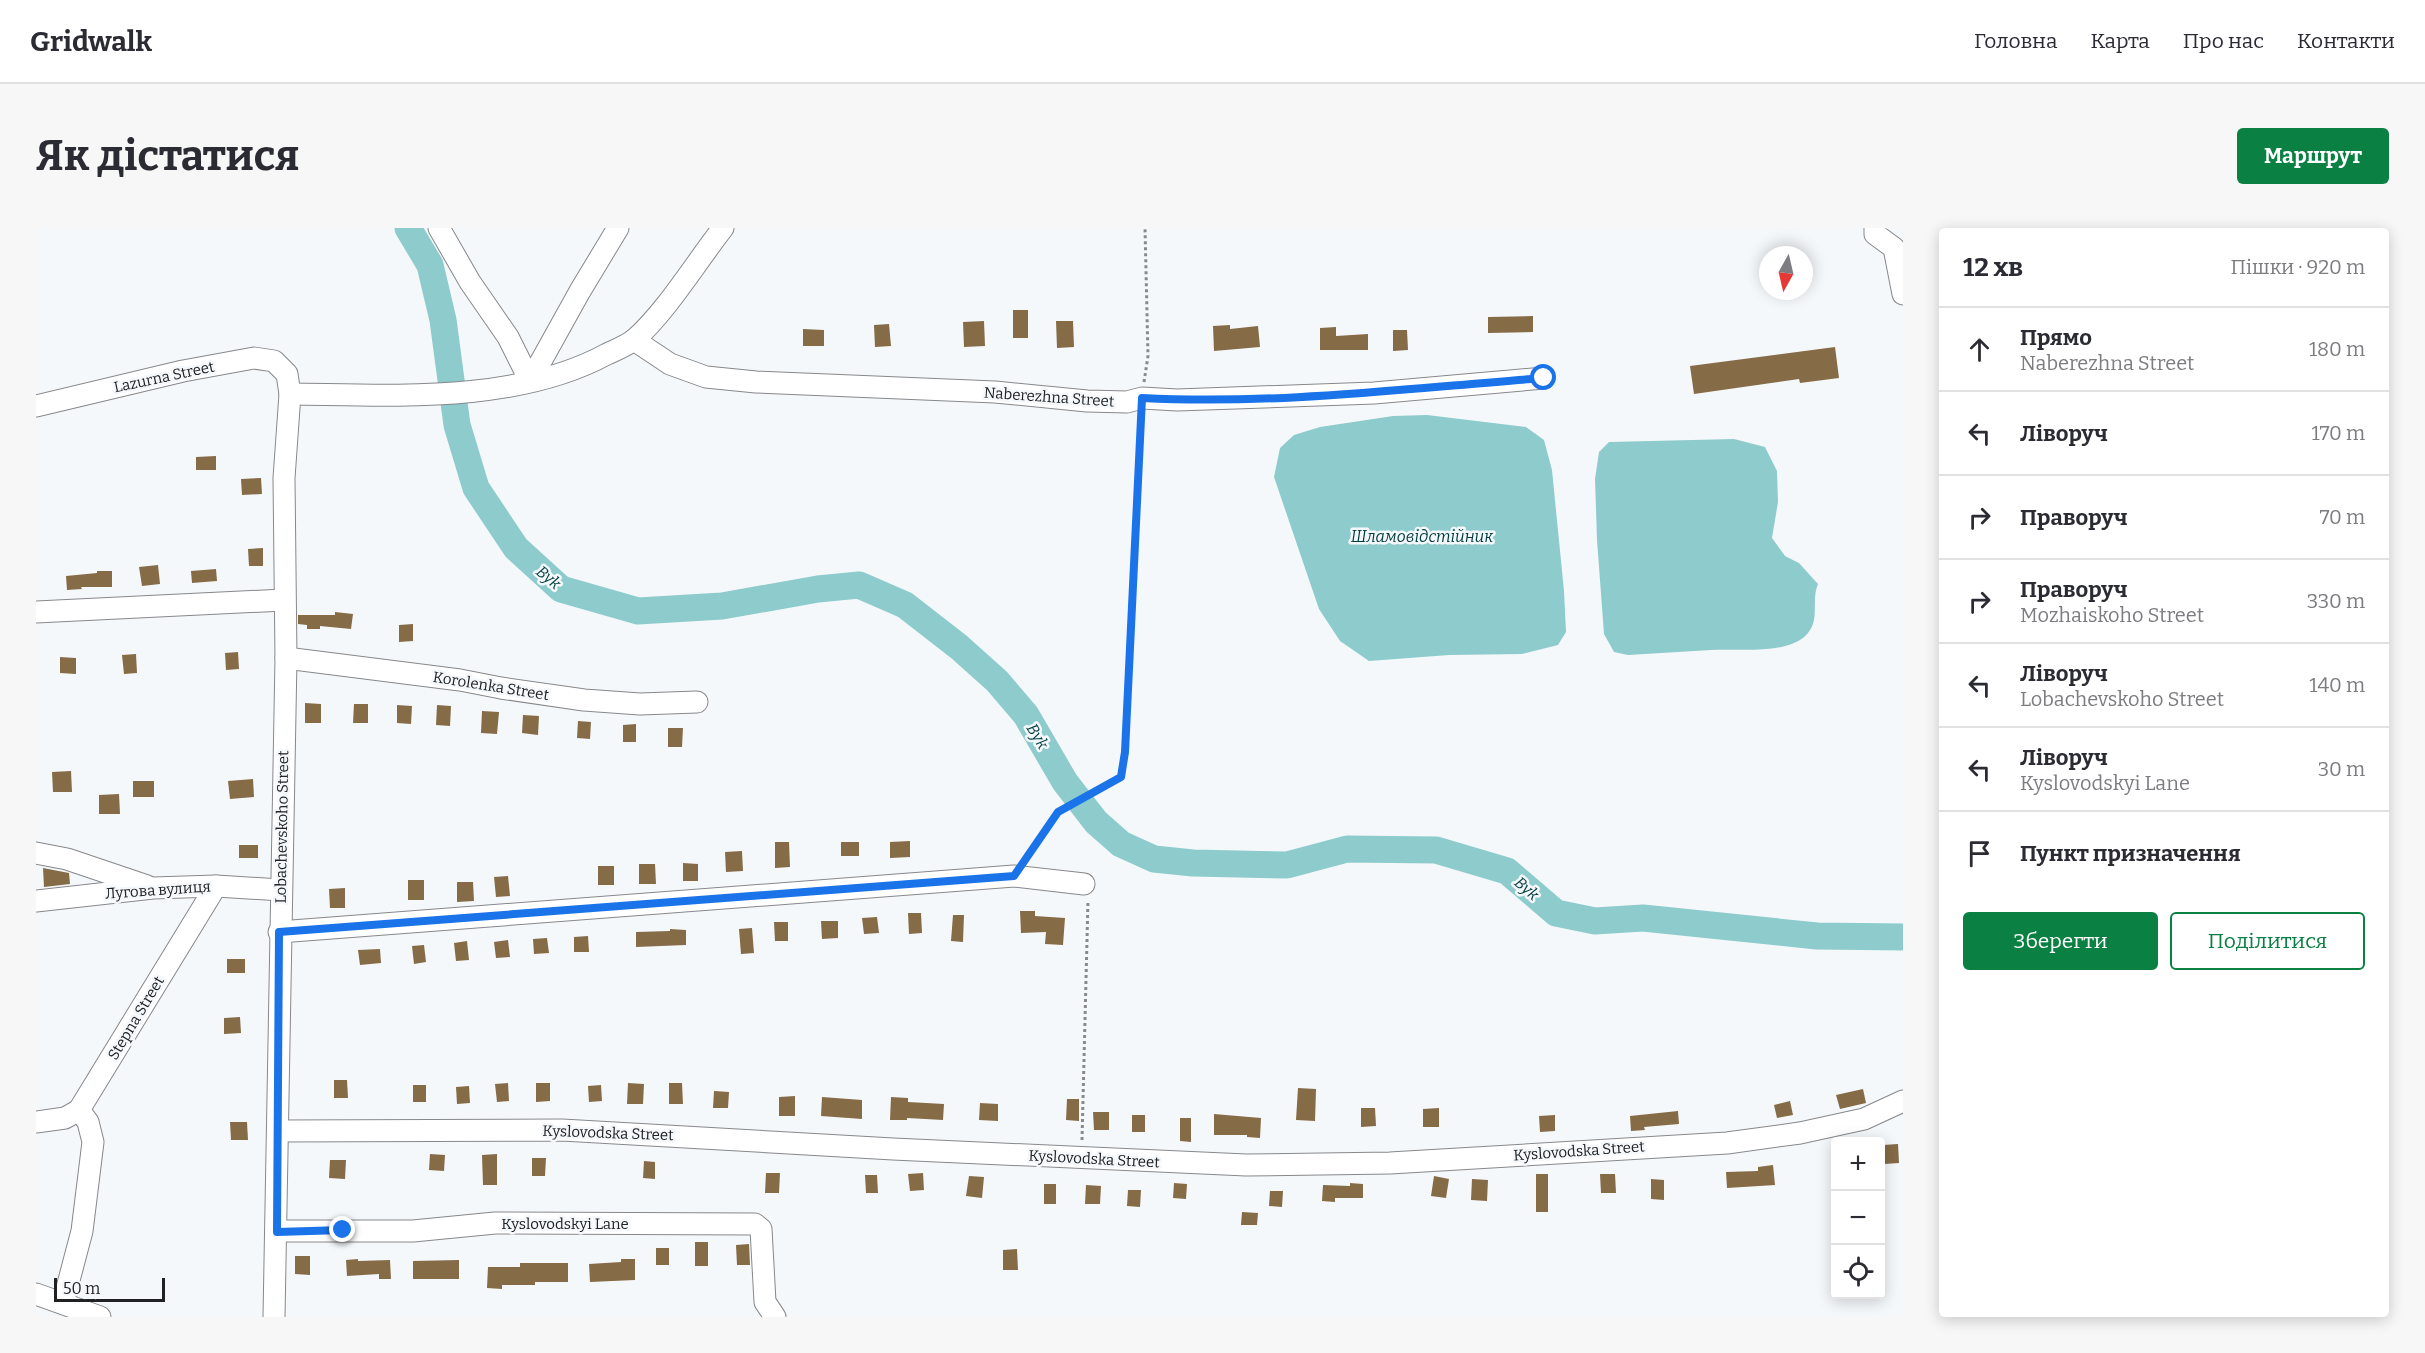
<!DOCTYPE html>
<html lang="uk">
<meta charset="utf-8">
<style>
:root{--surface:#fff;--page:#f7f7f7;--text:#2b2b33;--muted:#7c7c81;--line:#e1e1e2;--accent:#0b8043}
body{margin:0;font-family:Bitter,serif;background:var(--page);color:var(--text)}
.controls{position:absolute;right:18px;bottom:18px;display:grid;overflow:hidden;border-radius:6px;box-shadow:0 3px 15px #0003}
.controls button{width:54px;height:54px;display:grid;place-items:center;padding:0;border:0;border-bottom:2px solid var(--line);background:var(--surface);color:var(--text);font:30px sans-serif}
.compass{position:absolute;left:1723px;top:18px;width:54px;height:54px;border-radius:50%;background:var(--surface);box-shadow:0 3px 15px #0003;rotate:188deg}
.scale{position:absolute;left:18px;bottom:15px;width:111px;box-sizing:border-box;padding-left:6px;border:3px solid #202122;border-top:0;font-size:16px;line-height:21px;white-space:nowrap;color:#202122;-webkit-text-stroke:4px #f5f8fb;paint-order:stroke}
.stop{position:absolute;width:18px;height:18px;margin:-14px;border:4px solid #1a73e8;border-radius:50%;background:#fff}
.stop.end{background:#1a73e8;border-color:#fff;box-shadow:0 2px 6px #0008}
.list{margin:0;padding:0;list-style:none}
h2{display:flex;justify-content:space-between;align-items:center;height:78px;margin:0;padding:0 24px;font-size:26px}
h2 small{font-size:20px;font-weight:400;color:var(--muted)}
.list li{display:grid;grid-template-columns:39px 1fr auto;gap:18px;align-items:center;box-sizing:border-box;height:84px;padding:0 24px;border-top:2px solid var(--line)}
.list b{display:block;font-size:22px;white-space:nowrap}
.list p{margin:0;font-size:20px;white-space:nowrap;color:var(--muted)}
.list em{font-size:20px;font-style:normal;color:var(--muted)}
.actions{display:flex;gap:12px;padding:18px 24px}
.actions a{flex:1;padding:14px 0;border:2px solid var(--accent);border-radius:6px;text-align:center;font-size:21px;color:var(--accent)}
.actions .main{background:var(--accent);color:#fff}
.icon{flex:none;width:33px;height:33px;fill:none;stroke:currentColor;stroke-width:2;stroke-linecap:round;stroke-linejoin:round}
.map{position:relative;flex:none;width:1867px;height:1089px;overflow:hidden;border-radius:6px}
header{display:flex;align-items:center;gap:36px;box-sizing:border-box;height:84px;padding:0 30px;background:var(--surface);border-bottom:2px solid var(--line)}
header strong{font-size:28px}
nav{display:flex;gap:33px;margin-inline-start:auto;font-size:21px}
.intro{display:flex;align-items:center;justify-content:space-between;box-sizing:border-box;height:144px;padding:0 36px}
h1{margin:0;font-size:42px}
.button{padding:15px 27px;border-radius:6px;background:var(--accent);color:#fff;font-size:21px;font-weight:700}
main{display:flex;gap:36px;padding:0 36px}
aside{flex:1;background:var(--surface);border-radius:6px;box-shadow:0 3px 15px #0003}
.map>svg:first-child{display:block}
.water{fill:#8dcbcc}
.lines{fill:none;stroke-linecap:round;stroke-linejoin:round}
.river{stroke:#8dcbcc;stroke-width:27}
.building{fill:#856b46}
.minor-casing{stroke:#86888b;stroke-width:23}
.path{stroke:#87898b;stroke-width:3;stroke-dasharray:3 3;stroke-linecap:butt}
.minor{stroke:#fff;stroke-width:21}
.route{stroke:#1a73e8;stroke-width:8}
.labels{text-anchor:middle;stroke-width:5;stroke-linejoin:round;paint-order:stroke}
.street-label{font-size:15px;fill:#202122;stroke:#f5f8fb}
.water-label{font-size:16px;font-style:italic;fill:#003d3f;stroke:#f5f8fb}
</style>
<header>
<strong>Gridwalk</strong>
<nav><a>Головна</a><a>Карта</a><a>Про нас</a><a>Контакти</a></nav>
</header>
<div class="intro"><h1>Як дістатися</h1><a class="button">Маршрут</a></div>
<main>
<div class="map">
<svg width="1867" height="1089" viewBox="0 0 1867 1089">
<rect width="100%" height="100%" fill="#f5f8fb"/>
<g class="water">
<path d="M1391,187l99,12 18,13 8,30 12,121 2,41 -8,13 -36,9 -73,1 -80,6 -29,-20 -21,-32 -45,-132 6,-29 14,-13 26,-8 73,-11z"/>
<path d="M1698,211l31,8 12,24 1,31 -6,36 13,18 14,7 19,21c-7,16 2,35 -10,49 -19,23 -70,15 -97,17 -28,2 -55,3 -83,5l-14,-3 -10,-18 -7,-94 -2,-61 4,-27 10,-10z"/>
</g>
<g class="lines">
<path class="river" d="M372,0l22,37 13,55 14,105 19,63 40,60 45,41 77,22 84,-5 96,-17 41,-4 46,20 54,42 38,34 29,34 39,67 31,40 25,22 33,15 39,4 94,2 60,-16 89,1 71,21 49,42 39,8 48,-3 174,18 86,1"/>
</g>
<g class="building">
<rect x="977" y="82" width="15" height="28"/>
<path d="M1497,88v16l-45,1v-16z"/>
<path d="M948,93l1,25 -21,1 -1,-25z"/>
<path d="M1020,93h17l1,26 -17,1z"/>
<path d="M853,96l2,22 -16,1 -1,-22z"/>
<path d="M1194,97v4l28,-3 2,21 -46,4 -1,-25z"/>
<path d="M1300,99v9l32,-2v16h-48v-22z"/>
<path d="M767,101l21,1v16h-21z"/>
<path d="M1357,102h14l1,20 -15,1z"/>
<path d="M1799,119l4,31 -39,5 -1,-4 -105,15 -4,-28z"/>
<path d="M180,228v14h-20v-13z"/>
<path d="M225,250l1,16 -20,1 -1,-16z"/>
<path d="M227,320v18h-14l-1,-17z"/>
<path d="M122,337l2,19 -18,2 -3,-19z"/>
<path d="M180,341l1,12 -25,2 -1,-12z"/>
<path d="M61,343h15v16h-31l1,2 -15,1 -1,-14 31,-3z"/>
<path d="M299,384l18,2 -2,15 -31,-3v3h-13v-4l-9,-1v-9h37z"/>
<path d="M377,396v17l-14,1v-17z"/>
<path d="M202,424l1,17 -13,1 -1,-17z"/>
<path d="M100,426l1,19 -13,1 -2,-19z"/>
<path d="M24,429l16,1v16l-16,-1z"/>
<path d="M269,475l16,1v19h-16z"/>
<path d="M318,476h14v19h-15z"/>
<path d="M361,477l15,1 -1,18 -14,-1z"/>
<path d="M401,477l14,1 -1,20 -14,-1z"/>
<path d="M446,483l17,1 -2,22 -16,-1z"/>
<path d="M487,487l16,1 -1,19 -16,-2z"/>
<path d="M542,493l13,1 -1,17 -13,-1z"/>
<path d="M600,496v18h-13v-17z"/>
<path d="M632,500h15l-1,19h-14z"/>
<path d="M35,543l1,21h-19l-1,-20z"/>
<path d="M217,551l1,18 -24,2 -2,-18z"/>
<rect x="97" y="553" width="21" height="16"/>
<path d="M83,566l1,20h-21v-19z"/>
<path d="M874,613v16l-20,1v-16z"/>
<path d="M739,614h14l1,25 -15,1z"/>
<rect x="805" y="614" width="18" height="14"/>
<rect x="203" y="617" width="19" height="13"/>
<path d="M706,623l1,20 -17,1 -1,-20z"/>
<path d="M647,635l15,1v17h-15z"/>
<path d="M603,636h16l1,20h-17z"/>
<rect x="562" y="638" width="16" height="19"/>
<path d="M7,640l26,5 1,11 -26,3z"/>
<path d="M472,648l2,20 -14,1 -2,-20z"/>
<rect x="372" y="652" width="16" height="20"/>
<path d="M421,654h16l1,19 -17,1z"/>
<path d="M309,660v20h-15l-1,-19z"/>
<path d="M984,683h15v5l30,2 -2,27 -18,-1 1,-12 -25,1z"/>
<path d="M872,685h13l1,20 -13,1z"/>
<path d="M917,687h11l-1,27 -12,-1z"/>
<path d="M841,689l2,16 -15,1 -2,-16z"/>
<path d="M785,693h17v17l-16,1z"/>
<path d="M738,694h14v19h-13z"/>
<path d="M716,700l2,25 -13,1 -2,-25z"/>
<path d="M634,701l16,1v15l-50,2v-15l34,-1z"/>
<path d="M552,708l1,16h-15v-15z"/>
<path d="M511,710l2,15 -15,1 -1,-15z"/>
<path d="M472,712l2,17 -14,1 -2,-16z"/>
<path d="M431,713l2,19 -13,1 -2,-18z"/>
<path d="M388,717l2,17 -12,2 -2,-18z"/>
<path d="M344,721l1,14 -21,2 -2,-15z"/>
<rect x="191" y="731" width="18" height="14"/>
<path d="M204,789l1,16 -17,1v-16z"/>
<path d="M298,852h13l1,18h-14z"/>
<path d="M472,855l1,18 -12,1 -2,-18z"/>
<path d="M500,855h14v18l-14,1z"/>
<path d="M592,855l16,1 -1,20h-16z"/>
<path d="M633,855h13l1,21h-14z"/>
<rect x="377" y="857" width="13" height="17"/>
<path d="M565,857l1,16 -13,1 -1,-16z"/>
<path d="M433,858l1,17 -13,1 -1,-17z"/>
<path d="M1262,860l18,1 -1,32 -19,-1z"/>
<path d="M1827,861l3,14 -26,6 -4,-14z"/>
<path d="M678,863l15,1 -1,16h-15z"/>
<path d="M759,868v20h-16v-19z"/>
<path d="M786,869l40,3v19l-41,-3z"/>
<path d="M855,869l17,1v4l36,2 -1,16 -36,-2v2h-17z"/>
<path d="M1031,871h12v22l-13,-1z"/>
<path d="M1754,873l3,14 -16,3 -3,-13z"/>
<path d="M944,875l18,1v17l-19,-1z"/>
<path d="M1325,880h14l1,18 -15,1z"/>
<path d="M1403,880v19h-16v-18z"/>
<path d="M1642,883l1,13 -35,3 1,3 -14,1 -1,-15z"/>
<path d="M1057,884h16v18h-15z"/>
<path d="M1178,886l47,4 -1,20 -13,-1v-2h-33z"/>
<rect x="1096" y="887" width="13" height="17"/>
<path d="M1519,887v16l-15,1 -1,-16z"/>
<path d="M1144,890h11v24l-11,-1z"/>
<path d="M194,894h17l1,18h-17z"/>
<path d="M1862,916l1,19 -15,1 -1,-19z"/>
<path d="M394,926l15,1 -1,16 -15,-1z"/>
<path d="M461,926v31h-14l-1,-30z"/>
<path d="M496,930h14l-1,18h-13z"/>
<path d="M294,932h16l-1,19 -16,-1z"/>
<path d="M608,933l11,1v17l-12,-1z"/>
<path d="M1737,937l2,20 -48,3 -1,-16 32,-1v-4z"/>
<path d="M730,945h14l-1,20h-14z"/>
<path d="M887,945l1,17 -14,1 -2,-17z"/>
<rect x="1500" y="946" width="12" height="38"/>
<path d="M1564,946h15l1,19h-15z"/>
<path d="M829,947h12l1,18h-12z"/>
<path d="M933,948l15,1 -2,21 -16,-2z"/>
<path d="M1398,948l15,3 -3,19 -15,-2z"/>
<path d="M1436,951l16,1 -1,21 -16,-1z"/>
<path d="M1615,951l13,1v20l-13,-1z"/>
<path d="M1138,955l13,1 -1,15 -13,-1z"/>
<path d="M1314,955l13,1v14h-28v4l-13,-1 1,-16 27,1z"/>
<rect x="1008" y="956" width="12" height="20"/>
<path d="M1050,957l15,1 -1,18h-15z"/>
<path d="M1092,962h13l-1,17 -13,-1z"/>
<path d="M1234,963h13l-1,16 -13,-1z"/>
<path d="M1206,984l16,1 -1,12h-16z"/>
<rect x="659" y="1014" width="13" height="24"/>
<path d="M713,1016l1,21h-13l-1,-20z"/>
<rect x="620" y="1020" width="13" height="17"/>
<path d="M981,1021l1,21h-15v-20z"/>
<path d="M259,1028h15v19l-15,-1z"/>
<path d="M322,1031v2l32,-1 1,19h-12v-5l-32,2 -1,-16z"/>
<path d="M585,1031h14v21l-45,2 -1,-18 32,-2z"/>
<path d="M423,1032v19h-46v-18z"/>
<path d="M484,1035h48v19h-33v3h-33v4l-15,-1 1,-21h32z"/>
</g>
<g class="lines">
<defs>
<g id="minor">
<path d="M403,0l31,54 38,55 22,44"/>
<path d="M1839,0v6l19,14 9,46"/>
<path d="M598,112l36,24 36,13 50,5 239,10 92,9 40,1 15,-4 35,2 197,-7 170,-15"/>
<path d="M494,153l50,-90 38,-63"/>
<path d="M254,166c102,1 225,10 317,-40 9,-4 21,-9 28,-15 31,-27 62,-78 88,-111"/>
<path d="M0,178l147,-35 71,-13 20,3 13,13 3,20 -6,84 2,180 -12,659"/>
<path d="M0,384l248,-12"/>
<path d="M250,430l174,22 41,8 83,12 56,4 57,-2"/>
<path d="M0,625l31,6 80,27"/>
<path d="M0,673l117,-13 63,-2 65,4"/>
<path d="M243,704l735,-56 70,8"/>
<path d="M0,894l29,-4 14,-8 137,-224"/>
<path d="M242,903l284,-1 331,19 353,16 144,-2 337,-20 73,-10 64,-14 39,-18"/>
<path d="M241,1003h136l82,-8 260,1 6,5 4,73 10,15"/>
<path d="M0,1066l64,23"/>
<path d="M27,1075l19,-72 11,-89 -5,-20 -9,-12"/>
</g>
</defs>
<use href="#minor" class="minor-casing"/>
<g class="path">
<path d="M1108,154l4,-26 -3,-128"/>
<path d="M990,631l32,-47 63,-35 4,-25 16,-337"/>
<path d="M1046,912l6,-240"/>
</g>
<use href="#minor" class="minor"/>
</g>
<g class="lines">
<path class="route" d="M307,1002l-66,2 2,-300 735,-56 44,-64 63,-35 4,-25 17,-354c134,7 268,-10 402,-20"/>
</g>
<g class="labels">
<g class="street-label">
<text transform="translate(128 149) rotate(-12)" y="5">Lazurna Street</text>
<text transform="translate(1013 169) rotate(4)" y="5">Naberezhna Street</text>
<text transform="translate(455 458) rotate(9)" y="5">Korolenka Street</text>
<text transform="translate(246 599) rotate(-89)" y="5">Lobachevskoho Street</text>
<text transform="translate(122 662) rotate(-4)" y="5">Лугова вулиця</text>
<text transform="translate(100 790) rotate(-59)" y="5">Stepna Street</text>
<text transform="translate(572 905) rotate(2)" y="5">Kyslovodska Street</text>
<text transform="translate(1543 923) rotate(-4)" y="5">Kyslovodska Street</text>
<text transform="translate(1058 931) rotate(3)" y="5">Kyslovodska Street</text>
<text x="529" y="1001">Kyslovodskyi Lane</text>
</g>
<g class="water-label">
<text x="1386" y="314">Шламовідстійник</text>
<text transform="translate(513 349) rotate(40)" y="6">Byk</text>
<text transform="translate(1002 508) rotate(59)" y="6">Byk</text>
<text transform="translate(1491 660) rotate(41)" y="6">Byk</text>
</g>
</g>
</svg>
<div class="controls">
<button>+</button>
<button>−</button>
<button><svg class="icon" aria-label="locate" viewBox="0 0 24 24"><circle cx="12" cy="12" r="6"/><path d="M12 2v4M12 18v4M2 12h4M18 12h4"/></svg></button>
</div>
<svg class="compass" viewBox="-18 -18 36 36"><path d="M0-13l5 13h-10z" fill="#e53935"/><path d="M0 13l5-13h-10z" fill="#7c7c81"/></svg>
<div class="scale">50 m</div>
<div class="stop" style="left:1508px;top:150px"></div>
<div class="stop end" style="left:307px;top:1002px"></div>
</div>
<aside>
<h2>12 хв<small>Пішки · 920 m</small></h2>
<ul class="list">
<li><svg class="icon" aria-label="ahead" viewBox="0 0 24 24"><path d="M12 20V5M6 11l6-6 6 6"/></svg><div><b>Прямо</b><p>Naberezhna Street</p></div><em>180 m</em></li>
<li><svg class="icon" aria-label="left" viewBox="0 0 24 24"><path d="M17 20v-9H6M10 6l-5 5 5 5"/></svg><div><b>Ліворуч</b></div><em>170 m</em></li>
<li><svg class="icon" aria-label="right" viewBox="0 0 24 24"><path d="M7 20v-9h11M14 6l5 5-5 5"/></svg><div><b>Праворуч</b></div><em>70 m</em></li>
<li><svg class="icon" aria-label="right" viewBox="0 0 24 24"><path d="M7 20v-9h11M14 6l5 5-5 5"/></svg><div><b>Праворуч</b><p>Mozhaiskoho Street</p></div><em>330 m</em></li>
<li><svg class="icon" aria-label="left" viewBox="0 0 24 24"><path d="M17 20v-9H6M10 6l-5 5 5 5"/></svg><div><b>Ліворуч</b><p>Lobachevskoho Street</p></div><em>140 m</em></li>
<li><svg class="icon" aria-label="left" viewBox="0 0 24 24"><path d="M17 20v-9H6M10 6l-5 5 5 5"/></svg><div><b>Ліворуч</b><p>Kyslovodskyi Lane</p></div><em>30 m</em></li>
<li><svg class="icon" aria-label="arrive" viewBox="0 0 24 24"><path d="M6 21V4h12l-3 4 3 4H6"/></svg><div><b>Пункт призначення</b></div></li>
</ul>
<div class="actions"><a class="main">Зберегти</a><a>Поділитися</a></div>
</aside>
</main>
